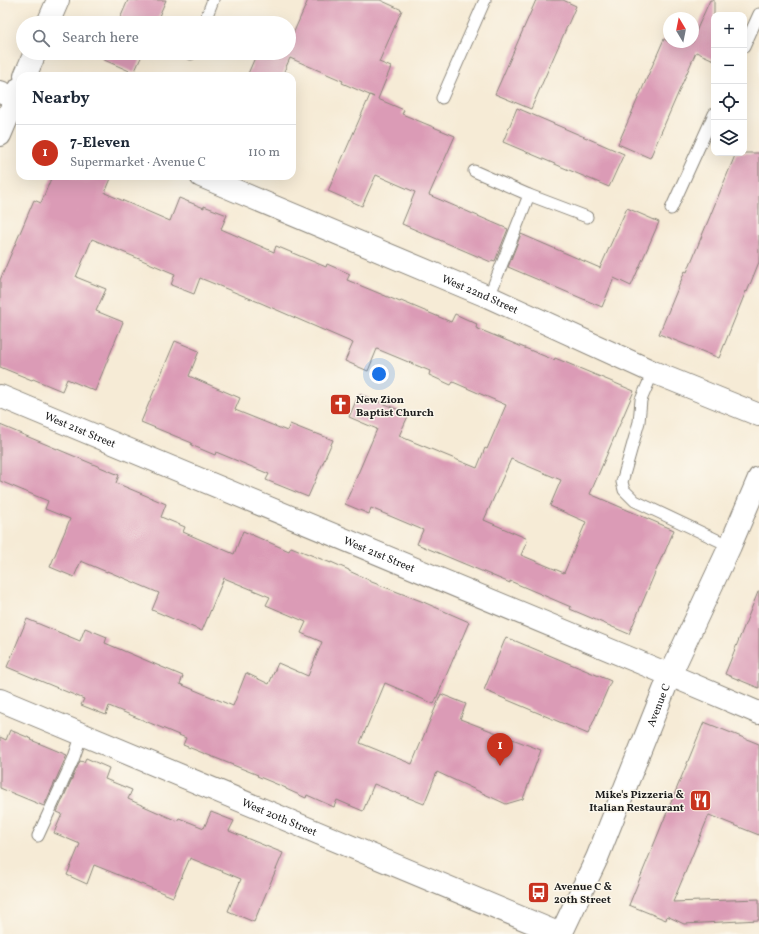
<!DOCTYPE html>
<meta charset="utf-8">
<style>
:root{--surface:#fff;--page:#f2f2f3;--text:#1f2937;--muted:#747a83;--line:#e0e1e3;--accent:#c8321e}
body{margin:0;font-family:Vollkorn,serif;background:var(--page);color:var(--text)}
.controls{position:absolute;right:12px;top:12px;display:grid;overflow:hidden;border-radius:8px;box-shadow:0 4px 16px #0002}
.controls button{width:36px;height:36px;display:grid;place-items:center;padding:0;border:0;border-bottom:1px solid var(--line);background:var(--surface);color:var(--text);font:20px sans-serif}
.compass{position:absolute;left:663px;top:12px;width:36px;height:36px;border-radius:50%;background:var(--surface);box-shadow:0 4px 16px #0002;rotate:350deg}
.you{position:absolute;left:379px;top:374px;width:14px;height:14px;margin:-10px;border:3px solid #fff;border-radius:50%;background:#1a73e8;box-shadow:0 0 0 6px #1a73e833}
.badge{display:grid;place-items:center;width:26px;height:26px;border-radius:50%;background:var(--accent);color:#fff;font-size:13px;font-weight:700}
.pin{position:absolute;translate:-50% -33px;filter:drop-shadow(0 1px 2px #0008)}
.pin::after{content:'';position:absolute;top:21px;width:14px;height:12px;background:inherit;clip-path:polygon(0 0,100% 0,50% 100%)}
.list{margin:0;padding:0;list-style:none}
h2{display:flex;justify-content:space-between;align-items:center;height:52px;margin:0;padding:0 16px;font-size:17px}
h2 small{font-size:13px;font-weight:400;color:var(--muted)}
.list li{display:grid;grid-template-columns:26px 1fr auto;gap:12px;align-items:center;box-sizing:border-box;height:56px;padding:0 16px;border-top:1px solid var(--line)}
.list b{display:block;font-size:15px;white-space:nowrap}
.list p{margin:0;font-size:13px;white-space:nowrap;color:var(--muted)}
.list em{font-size:13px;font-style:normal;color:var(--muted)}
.icon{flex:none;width:22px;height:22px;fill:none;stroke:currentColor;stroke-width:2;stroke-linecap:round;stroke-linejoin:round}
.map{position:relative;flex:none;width:759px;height:934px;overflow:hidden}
.search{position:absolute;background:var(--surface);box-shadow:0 4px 16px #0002;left:16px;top:16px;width:280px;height:44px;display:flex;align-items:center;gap:10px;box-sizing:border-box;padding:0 14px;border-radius:22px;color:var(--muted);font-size:15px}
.panel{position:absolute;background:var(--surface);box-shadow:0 4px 16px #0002;left:16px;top:72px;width:280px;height:108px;border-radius:12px}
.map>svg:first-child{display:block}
.building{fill:#db9bb6;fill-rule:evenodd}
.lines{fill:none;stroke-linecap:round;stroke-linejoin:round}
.service-casing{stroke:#898479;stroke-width:13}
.minor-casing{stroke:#898479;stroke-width:24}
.secondary-casing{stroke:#898479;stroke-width:24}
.primary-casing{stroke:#898479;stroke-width:24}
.service{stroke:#fff;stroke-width:11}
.minor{stroke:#fff;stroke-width:22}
.secondary{stroke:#fff;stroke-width:22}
.primary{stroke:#fff;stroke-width:22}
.labels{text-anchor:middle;stroke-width:3;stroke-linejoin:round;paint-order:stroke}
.street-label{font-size:11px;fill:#1c1c1c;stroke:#fbf7ec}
.poi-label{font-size:11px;font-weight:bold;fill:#1c1c1c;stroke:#fbf7ec;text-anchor:start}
</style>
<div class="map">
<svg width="759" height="934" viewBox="0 0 759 934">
<rect width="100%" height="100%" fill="#fbf7ec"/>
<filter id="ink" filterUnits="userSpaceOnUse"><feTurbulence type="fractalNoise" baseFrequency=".025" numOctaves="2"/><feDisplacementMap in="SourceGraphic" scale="8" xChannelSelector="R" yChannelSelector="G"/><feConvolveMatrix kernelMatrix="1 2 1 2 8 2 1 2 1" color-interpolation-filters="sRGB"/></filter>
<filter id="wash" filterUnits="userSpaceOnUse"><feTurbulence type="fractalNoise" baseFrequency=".012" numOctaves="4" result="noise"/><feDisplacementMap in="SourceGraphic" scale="16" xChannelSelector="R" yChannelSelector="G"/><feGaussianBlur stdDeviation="0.9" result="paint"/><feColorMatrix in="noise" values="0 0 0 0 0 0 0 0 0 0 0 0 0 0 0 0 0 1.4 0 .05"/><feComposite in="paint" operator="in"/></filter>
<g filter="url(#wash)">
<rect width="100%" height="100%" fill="#f6ebd6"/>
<g id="blocks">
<g class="building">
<path d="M128,0h38l-10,23h-38z"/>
<path d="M308,0h72l22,10 -23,52 12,5 -13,32 26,11 -2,4 53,22 -26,59 79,34 -13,32 -3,-1 -1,2 -89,-38 13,-32 -39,-17 -14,31 -34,-15 42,-96 4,2 -32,-14 1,-2 -53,-23 -8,18h-35l10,-23h32v-10z"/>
<path d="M536,0h27l13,6 -45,103 -36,-15z"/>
<path d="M710,0h4v60l-18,-8 -46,106 -32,-14 46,-105 5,3 6,2h16v-2h2v-4z"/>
<path d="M105,53h38l-9,20 -32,-14z"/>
<path d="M517,108l107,46 -15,33 -106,-45z"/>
<path d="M736,153h23v109l-12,30 -1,-1 -27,67 -60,-24 26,-63 2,1z"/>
<path d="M52,176h60l-7,17 65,28 9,-23 25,10v-2l23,9 -6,14 53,23 2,-6 50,21 1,-3 23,10 -3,6 53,22 1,-1 50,21 4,-8 22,10 -1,4 78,32 1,-2 79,33 -44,103 84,36 -10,24h-1l-34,80 -59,-25 1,-2 -61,-26v2l-93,-39 6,-14 -52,-22 -2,6 -24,-10 32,-75 -28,-12 10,-23 50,20 -10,22 78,32 8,-20 2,1 19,-44 -53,-23 -2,3 -22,-10 1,-4 -53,-22 -9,22 -23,-10 8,-18 -92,-40 -61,-25 -6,16 -23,-9 4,-11 -83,-35 -16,38 30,12 -10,22 27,11 -28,69 -28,-12 -5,12 -29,-12 -1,1 -32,-13v-87l34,-80 7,3zM511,459l50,21 -11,26 36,16 -22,51 -43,-18 7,-16 -44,-19z"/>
<path d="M627,208l32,14 -28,64 -17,-8 -12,29 -94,-40 13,-33 79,34z"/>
<path d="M175,341l24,10 -10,25 51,22 -5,12 52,21 3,-7 25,10v-1l18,7 -25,57 -42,-17 3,-6 -53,-22 -1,3 -24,-10 1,-2 -51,-21z"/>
<path d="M0,425l119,50 -3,8 50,21 -5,13 24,10 -2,5 51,22 9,-23 46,20 2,-4 40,16v-1l18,8v1l20,9v1l52,20 48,21 -35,82 -49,-21 -25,60 52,21 29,-70 25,10 -6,15 81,31 -18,49 -17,5 -69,-32 -13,32 -50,-20 -11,27 -26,-11 -3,7 -27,-12 -1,3 -20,-9v-1l-29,-12 1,-1 -75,-30 3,-7 -77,-32 -3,9 -25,-10 3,-6 -77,-32 20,-48 53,22 5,-13 22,9 -2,6 78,33 -3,8 53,22 13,-33 23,11 9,-21 30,13 14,-34 -21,-9 5,-11 -40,-17 4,-8 -46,-19 -22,53 -50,-21 7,-17 -52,-22v1l-26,-11 -7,16 -24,-10 20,-48 -25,-10 3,-8 -48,-20z"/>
<path d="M758,592h1v96l-34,-14z"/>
<path d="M506,637l105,44 -23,53 -104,-44z"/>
<path d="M704,722l55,22v91l-50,-20 -36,87 86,-3v21l-75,4 -17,-8 -1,4 -37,-15z"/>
<path d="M10,730l22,9 -1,1 36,15 -23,51 -44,-18v-51l6,3z"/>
<path d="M86,758l23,10 -4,11 27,11 -4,9 49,22 2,-3 25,10 7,-16 23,9 -5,10 54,22 -29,69 -26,-11 13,-32 -51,-21 -17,39 -79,-32 -7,19 -20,-9 13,-31 -26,-11 8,-19 -5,-2 23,-51 4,1z"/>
</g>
</g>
</g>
<g filter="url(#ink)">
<use href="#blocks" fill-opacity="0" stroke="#898479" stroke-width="1"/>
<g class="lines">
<defs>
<g id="service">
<path d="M204,23l9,-23"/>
<path d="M744,47l15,-33"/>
<path d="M191,54l1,-1"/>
<path d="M442,98l43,-98"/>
<path d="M474,171l55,24 -40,102"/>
<path d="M529,195l58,22"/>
<path d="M671,209l43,-95"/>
<path d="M653,372l-12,28 -2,22 -17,60 2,8 11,11 95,45"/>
<path d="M38,836l35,-76 9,-26"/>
</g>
<g id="minor">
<path d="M0,92l20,8"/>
<path id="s1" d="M201,176l288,121 164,75 106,43"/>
<path id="s2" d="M0,396l670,279 89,38"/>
<path id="s3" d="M0,700l560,234"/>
</g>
<g id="secondary">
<path id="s4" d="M561,934l36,-76 73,-183 60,-129 29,-68"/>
</g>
<g id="primary">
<path d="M48,23l10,-23"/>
<path d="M25,76l10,-23"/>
<path d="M0,135l20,-47"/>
</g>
</defs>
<use href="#service" class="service-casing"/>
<use href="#minor" class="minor-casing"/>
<use href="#secondary" class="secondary-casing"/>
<use href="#primary" class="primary-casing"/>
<use href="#service" class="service"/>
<use href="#minor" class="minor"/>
<use href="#secondary" class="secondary"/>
<use href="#primary" class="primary"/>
</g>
</g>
<defs>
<symbol id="church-square" viewBox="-11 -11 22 22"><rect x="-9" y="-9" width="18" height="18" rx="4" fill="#c8321e" stroke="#fbf7ec"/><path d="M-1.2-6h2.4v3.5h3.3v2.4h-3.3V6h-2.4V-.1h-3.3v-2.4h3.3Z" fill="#fff"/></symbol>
<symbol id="restaurant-square" viewBox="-11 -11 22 22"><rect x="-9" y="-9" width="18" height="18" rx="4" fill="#c8321e" stroke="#fbf7ec"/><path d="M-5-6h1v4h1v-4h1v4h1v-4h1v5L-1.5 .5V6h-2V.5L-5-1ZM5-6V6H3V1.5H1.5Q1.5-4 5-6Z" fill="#fff"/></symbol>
<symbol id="bus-square" viewBox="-11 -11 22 22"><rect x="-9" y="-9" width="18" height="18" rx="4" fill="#c8321e" stroke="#fbf7ec"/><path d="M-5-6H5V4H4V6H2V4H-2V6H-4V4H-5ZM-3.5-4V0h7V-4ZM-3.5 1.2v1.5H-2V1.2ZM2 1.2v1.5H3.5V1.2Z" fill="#fff"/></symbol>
</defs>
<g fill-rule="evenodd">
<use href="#church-square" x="328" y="392" width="25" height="25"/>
<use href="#restaurant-square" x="688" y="788" width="25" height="25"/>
<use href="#bus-square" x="526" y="880" width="25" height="25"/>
</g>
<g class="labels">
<g class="street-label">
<text dy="4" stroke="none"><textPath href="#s1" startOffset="303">West 22nd Street</textPath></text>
<text dy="4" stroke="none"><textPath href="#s2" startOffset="87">West 21st Street</textPath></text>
<text dy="4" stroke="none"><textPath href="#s2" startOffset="411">West 21st Street</textPath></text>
<text dy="4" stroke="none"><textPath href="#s4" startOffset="249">Avenue C</textPath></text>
<text dy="4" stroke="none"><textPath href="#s3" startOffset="303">West 20th Street</textPath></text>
</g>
<g class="poi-label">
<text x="356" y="403">New Zion<tspan x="356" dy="13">Baptist Church</tspan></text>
<text x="684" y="798" text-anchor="end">Mike's Pizzeria &amp;<tspan x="684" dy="13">Italian Restaurant</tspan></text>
<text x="554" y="890">Avenue C &amp;<tspan x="554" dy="13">20th Street</tspan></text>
</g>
</g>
</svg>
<div class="controls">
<button>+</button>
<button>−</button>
<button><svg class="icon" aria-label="locate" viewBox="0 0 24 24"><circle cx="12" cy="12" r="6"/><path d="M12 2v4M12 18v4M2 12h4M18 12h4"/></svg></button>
<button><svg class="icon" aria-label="layers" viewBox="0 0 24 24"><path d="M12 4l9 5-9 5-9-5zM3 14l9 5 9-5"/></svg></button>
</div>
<svg class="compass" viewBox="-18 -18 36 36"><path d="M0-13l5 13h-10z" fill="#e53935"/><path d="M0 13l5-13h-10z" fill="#747a83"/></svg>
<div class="you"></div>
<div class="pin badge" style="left:500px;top:766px">1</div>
<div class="search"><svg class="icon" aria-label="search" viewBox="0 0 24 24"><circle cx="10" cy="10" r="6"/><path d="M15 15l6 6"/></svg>Search here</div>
<section class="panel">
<h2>Nearby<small></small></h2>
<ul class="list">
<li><span class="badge">1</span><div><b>7-Eleven</b><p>Supermarket · Avenue C</p></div><em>110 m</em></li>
</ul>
</section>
</div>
